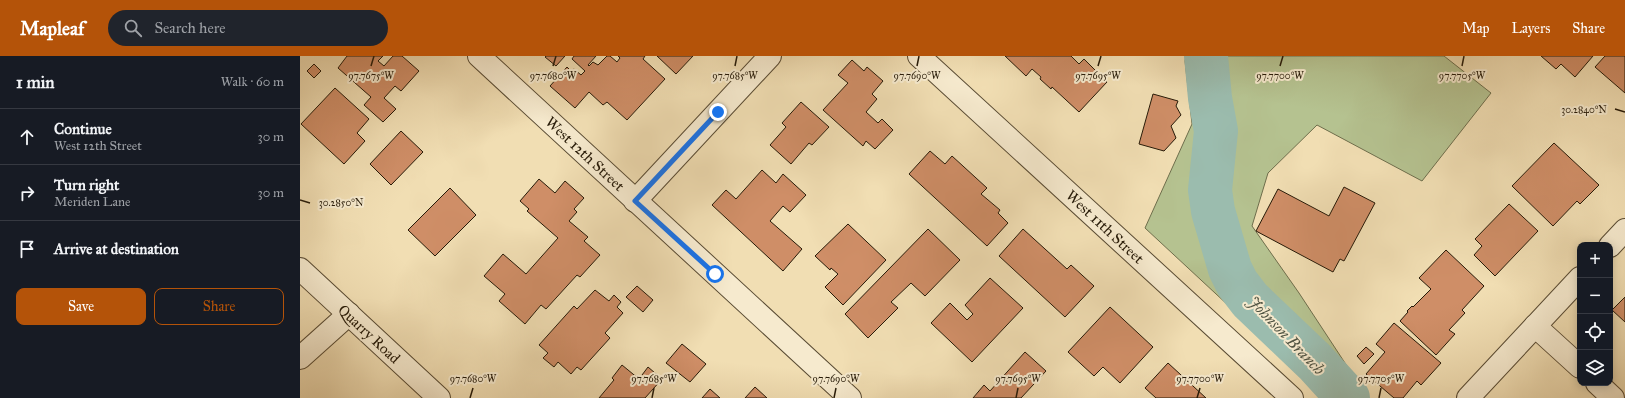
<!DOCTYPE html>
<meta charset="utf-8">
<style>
:root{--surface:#171b24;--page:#20242c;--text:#f1f3f6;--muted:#9ea1a6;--line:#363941;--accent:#b45309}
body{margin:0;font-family:"IM FELL Great Primer",serif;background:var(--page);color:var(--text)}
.controls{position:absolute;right:12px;bottom:12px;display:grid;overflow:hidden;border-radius:8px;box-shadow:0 2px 10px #0003}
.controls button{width:36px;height:36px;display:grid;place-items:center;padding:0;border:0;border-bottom:1px solid var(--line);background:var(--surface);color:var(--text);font:20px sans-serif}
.stop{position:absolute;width:12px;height:12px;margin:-9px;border:3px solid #1a73e8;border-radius:50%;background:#fff}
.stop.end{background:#1a73e8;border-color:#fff;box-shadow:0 1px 4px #0008}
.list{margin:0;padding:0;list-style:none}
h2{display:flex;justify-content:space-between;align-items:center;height:52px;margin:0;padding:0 16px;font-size:17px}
h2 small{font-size:13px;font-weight:400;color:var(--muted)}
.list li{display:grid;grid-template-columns:26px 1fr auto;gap:12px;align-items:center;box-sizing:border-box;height:56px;padding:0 16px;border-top:1px solid var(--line)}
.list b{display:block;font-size:15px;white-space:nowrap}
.list p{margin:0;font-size:13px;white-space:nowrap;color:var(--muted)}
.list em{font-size:13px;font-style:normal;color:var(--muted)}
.actions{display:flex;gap:8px;padding:12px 16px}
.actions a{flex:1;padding:9px 0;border:1px solid var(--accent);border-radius:8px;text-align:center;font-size:14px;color:var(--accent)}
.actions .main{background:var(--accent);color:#fff}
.icon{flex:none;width:22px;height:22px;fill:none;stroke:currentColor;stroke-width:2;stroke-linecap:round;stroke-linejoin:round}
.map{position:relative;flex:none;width:1325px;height:342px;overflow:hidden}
header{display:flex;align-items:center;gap:24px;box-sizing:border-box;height:56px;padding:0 20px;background:var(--accent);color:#fff}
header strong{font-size:19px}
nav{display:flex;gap:22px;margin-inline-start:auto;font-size:14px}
.search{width:280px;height:36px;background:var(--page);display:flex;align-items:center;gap:10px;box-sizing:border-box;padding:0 14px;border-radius:22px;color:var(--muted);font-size:15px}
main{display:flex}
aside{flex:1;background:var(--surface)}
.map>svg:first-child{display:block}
.green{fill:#b5c290;stroke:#6e6e4c}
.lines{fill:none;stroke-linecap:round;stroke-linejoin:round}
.river{stroke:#9bbcae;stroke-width:44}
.building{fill:#cf8e67;stroke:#261a08}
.minor-casing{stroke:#594b33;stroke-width:24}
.minor{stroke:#f6eace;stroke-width:22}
.route{stroke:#1a73e8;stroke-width:5}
.ticks{fill:none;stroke:#261a08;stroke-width:1.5}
.labels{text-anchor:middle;stroke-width:4;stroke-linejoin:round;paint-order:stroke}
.street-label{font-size:15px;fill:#261a08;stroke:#f6eace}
.water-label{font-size:16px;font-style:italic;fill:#4f5342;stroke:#f6eace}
.ticks-label{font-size:10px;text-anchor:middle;fill:#261a08;stroke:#f6eace;stroke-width:4;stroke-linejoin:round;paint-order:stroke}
</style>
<header>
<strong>Mapleaf</strong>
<div class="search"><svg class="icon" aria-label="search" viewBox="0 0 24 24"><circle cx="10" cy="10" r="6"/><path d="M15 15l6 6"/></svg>Search here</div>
<nav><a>Map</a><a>Layers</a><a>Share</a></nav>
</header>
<main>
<aside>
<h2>1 min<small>Walk · 60 m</small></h2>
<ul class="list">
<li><svg class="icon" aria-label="ahead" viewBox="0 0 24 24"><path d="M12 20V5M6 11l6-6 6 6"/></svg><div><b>Continue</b><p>West 12th Street</p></div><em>30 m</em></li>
<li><svg class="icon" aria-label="right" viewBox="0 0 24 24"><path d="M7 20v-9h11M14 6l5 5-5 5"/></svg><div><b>Turn right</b><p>Meriden Lane</p></div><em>30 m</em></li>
<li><svg class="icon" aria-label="arrive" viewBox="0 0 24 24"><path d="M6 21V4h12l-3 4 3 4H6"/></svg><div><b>Arrive at destination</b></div></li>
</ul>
<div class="actions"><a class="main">Save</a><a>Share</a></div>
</aside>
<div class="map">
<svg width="1325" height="342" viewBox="0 0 1325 342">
<rect width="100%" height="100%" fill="#f1deb3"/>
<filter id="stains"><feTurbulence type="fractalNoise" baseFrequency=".005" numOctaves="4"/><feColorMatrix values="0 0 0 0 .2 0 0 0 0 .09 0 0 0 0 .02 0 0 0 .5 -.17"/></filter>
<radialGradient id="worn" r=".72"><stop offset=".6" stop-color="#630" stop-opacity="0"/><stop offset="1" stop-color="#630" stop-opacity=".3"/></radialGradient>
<path class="green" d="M886,0h258l47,37 -69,88 -105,-56 -49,48 -16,53 47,67 69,105h-40l-183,-170 47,-104 -7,-63z"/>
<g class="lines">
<path class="river" d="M906,0l4,42 6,33 -6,59 3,21 17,58 7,14 13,17 65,62 33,36"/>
</g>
<g class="building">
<path d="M47,0h36l-5,5 6,5 9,-10h9l17,15 -18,20 -6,-5 -11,12 12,11 -13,13 -19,-17 7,-8 -33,-29z"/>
<path d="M246,0h19l-9,10 -11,-9z"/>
<path d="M274,0h22l-8,9 1,1 4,-4 5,3 9,-9h3l7,6 3,-4 -2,-2h27l-2,3 22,20 -38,41 -20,-18 -4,3 -14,-13 -14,16 -25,-22 17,-19 4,4 3,-2 7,6 4,-4 -13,-12z"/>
<path d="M357,0h36l-17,18z"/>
<path d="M705,0h66l8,8 5,-5 23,23 -28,30 -27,-25 -1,2 -11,-10 1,-2 -9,-8 -6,7z"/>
<path d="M1241,0h52l-18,21 -14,-13 -5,5z"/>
<path d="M1305,0h20v37l-30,-26z"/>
<path d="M552,4l12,11 3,-4 16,14 -11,13 5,5 -11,13 12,11 4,-4 11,11 -18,19 -9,-8 -3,5 -40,-36 25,-27 -10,-8z"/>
<path d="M14,8l7,7 -7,7 -7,-7z"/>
<path d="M35,32l34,31 -12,14 8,8 -21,23 -43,-40z"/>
<path d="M853,38l25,7 -2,5 5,9 -10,11 5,12 -12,13 -25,-7z"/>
<path d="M501,46l28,25 -17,18 -3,-2 -18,21 -21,-19 16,-18 -4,-4z"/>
<path d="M101,75l22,21 -32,33 -21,-21z"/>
<path d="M1254,87l45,42 -19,19 -3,-3 -24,25 -41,-40z"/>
<path d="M630,95l15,13 7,-8 35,32 -6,6 19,16 -2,3 10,10 -21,23 -78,-72z"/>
<path d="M462,114l14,13 7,-9 23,21 -16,17 -7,-6 -13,15 32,28 -19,22 -71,-66 14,-15 10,9z"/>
<path d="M239,123l16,14 10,-12 19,17 -10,11 3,3 -8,9 19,16 -4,4 16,14 -20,22 -3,-2 -31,34 -5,-4 -16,19 -26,-23 6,-7 -21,-18 19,-22 23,20 32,-36 -31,-27 2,-2 -9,-8z"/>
<path d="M1044,131l31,16 -31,58 -4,-2 -7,13 -77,-41 22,-42 51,27z"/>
<path d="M150,132l26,27 -41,41 -27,-26z"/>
<path d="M1209,148l29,27 -43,45 -21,-21 8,-9 -7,-7z"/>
<path d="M548,168l38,36 -43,45 -18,-18 13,-13 -7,-6 -1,2 -15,-14z"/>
<path d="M628,173l32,31 -35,36 -14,-13 -20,19 7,6 -30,30 -23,-24z"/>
<path d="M723,173l44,40 4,-4 23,21 -29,31 -66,-61z"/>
<path d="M1146,194l38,36 -22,24 3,3 -16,17 6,4 -19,21 -36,-34 8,-9 -1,-1 5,-5 1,1 18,-18 -12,-11z"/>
<path d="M690,222l33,30 -51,54 -41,-39 19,-20 17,17 6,-6 -8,-9z"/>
<path d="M337,230l16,14 -10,12 -17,-15z"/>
<path d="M295,234l14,11 5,-6 7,7 -4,5 6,6 -18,20 5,5 -29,32 -4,-3 -6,7 -13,-12 -4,5 -11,-9 5,-5 -9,-8 35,-39 3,3z"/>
<path d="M1325,241v25l-13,-12z"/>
<path d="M810,251l43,40 -33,36 -17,-16 -9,9 -26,-24z"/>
<path d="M1094,267l47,40 -20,22 -4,-4 -14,17h-9l-28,-24 19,-22 -9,-8z"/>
<path d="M382,288l24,20 -16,18 -24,-19z"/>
<path d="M1066,291l8,7 -10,10 -7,-8z"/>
<path d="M725,296l21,19 -25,27h-48l11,-13 6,6z"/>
<path d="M868,307l38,35h-50l-11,-10z"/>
<path d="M322,309l17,14 9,-12 14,12 -17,19h-46l15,-18 -2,-2z"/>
<path d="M455,331l12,11h-22z"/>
<path d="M410,333l10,9h-18z"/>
</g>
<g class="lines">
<defs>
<g id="minor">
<path d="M179,0l371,342"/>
<path d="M619,0l373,342"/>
<path d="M335,145l135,-145"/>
<path d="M1310,190l15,-16"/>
<path d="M0,213l139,129"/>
<path d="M1235,270l45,41"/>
<path d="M0,302l49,-44"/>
<path d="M1297,327l16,15"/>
<path d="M1168,342l112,-120"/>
</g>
</defs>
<use href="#minor" class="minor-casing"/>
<use href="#minor" class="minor"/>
</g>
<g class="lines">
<path class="route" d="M415,218l-80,-73 83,-89"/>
</g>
<path class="ticks" d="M71,10l3,-10M253,10l3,-10M435,10l2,-10M617,10l2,-10M798,10l3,-10M980,10l3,-10M1162,10l2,-10M1315,53l10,3M0,144l10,3M170,342l3,-10M352,342l2,-10M534,342l2,-10M716,342l2,-10M897,342l3,-10M1079,342l2,-10"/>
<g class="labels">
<g class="street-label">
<text transform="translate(285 98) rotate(43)" y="5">West 12th Street</text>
<text transform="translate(805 171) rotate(43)" y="5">West 11th Street</text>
<text transform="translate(69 278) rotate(43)" y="5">Quarry Road</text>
</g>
<g class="water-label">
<text transform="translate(987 279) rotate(46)" y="6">Johnson Branch</text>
</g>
</g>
<g class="ticks-label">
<text x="71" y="23">97.7675°W</text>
<text x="253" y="23">97.7680°W</text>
<text x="435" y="23">97.7685°W</text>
<text x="617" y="23">97.7690°W</text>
<text x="798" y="23">97.7695°W</text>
<text x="980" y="23">97.7700°W</text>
<text x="1162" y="23">97.7705°W</text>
<text x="1284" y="57">30.2840°N</text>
<text x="41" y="150">30.2850°N</text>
<text x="173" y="326">97.7680°W</text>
<text x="354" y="326">97.7685°W</text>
<text x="536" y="326">97.7690°W</text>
<text x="718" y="326">97.7695°W</text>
<text x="900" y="326">97.7700°W</text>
<text x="1081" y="326">97.7705°W</text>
</g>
<rect width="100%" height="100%" filter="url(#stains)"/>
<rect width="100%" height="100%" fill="url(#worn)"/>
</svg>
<div class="controls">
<button>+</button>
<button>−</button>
<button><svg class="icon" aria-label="locate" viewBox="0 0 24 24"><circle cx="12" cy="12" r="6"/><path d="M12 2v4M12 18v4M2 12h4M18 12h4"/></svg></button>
<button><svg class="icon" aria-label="layers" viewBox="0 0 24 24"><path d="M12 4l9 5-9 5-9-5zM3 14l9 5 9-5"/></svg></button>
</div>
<div class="stop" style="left:415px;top:218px"></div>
<div class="stop end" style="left:418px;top:56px"></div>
</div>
</main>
